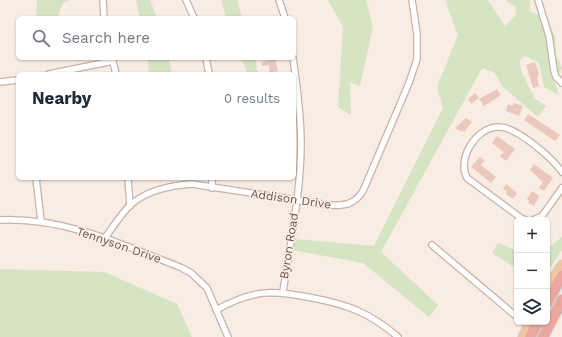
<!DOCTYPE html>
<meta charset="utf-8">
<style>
:root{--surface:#fff;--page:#f2f2f3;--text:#1f2937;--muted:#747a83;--line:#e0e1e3}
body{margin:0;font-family:"Work Sans",sans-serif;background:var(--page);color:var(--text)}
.controls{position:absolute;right:12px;bottom:12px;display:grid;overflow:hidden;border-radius:6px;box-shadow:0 1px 3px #0004}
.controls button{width:36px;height:36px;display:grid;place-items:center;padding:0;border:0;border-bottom:1px solid var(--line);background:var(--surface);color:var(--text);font:20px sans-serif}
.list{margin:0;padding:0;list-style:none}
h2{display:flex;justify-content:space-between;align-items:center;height:52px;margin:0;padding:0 16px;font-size:17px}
h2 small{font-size:13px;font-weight:400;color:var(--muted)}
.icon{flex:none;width:22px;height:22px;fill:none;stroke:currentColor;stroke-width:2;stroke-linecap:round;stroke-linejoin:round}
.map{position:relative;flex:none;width:562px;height:337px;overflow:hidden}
.search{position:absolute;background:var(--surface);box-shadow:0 1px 3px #0004;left:16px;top:16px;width:280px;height:44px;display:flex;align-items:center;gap:10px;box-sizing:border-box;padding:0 14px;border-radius:6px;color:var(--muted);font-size:15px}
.panel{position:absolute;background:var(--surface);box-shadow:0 1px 3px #0004;left:16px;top:72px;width:280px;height:108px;border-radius:6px}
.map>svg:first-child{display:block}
.green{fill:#d5e4c3}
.building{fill:#ebc8bd}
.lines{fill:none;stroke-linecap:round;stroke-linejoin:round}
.street-casing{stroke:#c8b3ab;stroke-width:8}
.primary-casing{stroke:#d3cbc9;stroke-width:11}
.highway-casing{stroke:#d3cbc9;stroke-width:12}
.street{stroke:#fff;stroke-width:5.5}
.primary{stroke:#f0c7a2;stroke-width:9}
.highway{stroke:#eca8a0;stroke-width:10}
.labels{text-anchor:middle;stroke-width:3;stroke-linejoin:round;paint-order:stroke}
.street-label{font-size:12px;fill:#6d534c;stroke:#fcf1e7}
</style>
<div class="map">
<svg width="562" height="337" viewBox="0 0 562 337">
<rect width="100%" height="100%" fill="#f9ece2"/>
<g class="green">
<path d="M37,0h32l-6,3 -6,15h-21z"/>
<path d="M136,0h14l7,18h-17z"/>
<path d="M221,0h16l5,18h-16z"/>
<path d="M328,0h38l7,27 -13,59 -10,-4 1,33 -13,-8 5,-80z"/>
<path d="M445,0h43l17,26 10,-10 1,-9 -9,-5v-2h23v11l18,9 7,17 1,18 6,13 -7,15 4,12 -15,-8 -5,-24 -14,-7 -5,4 1,11 14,28 11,7 -8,11 -35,-30 -8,-14 -13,-5 -101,184 57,53 -9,12 -66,-54 -71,-13 2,-11 80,7 69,-138 -6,-21 21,-52z"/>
<path d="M148,58h21l3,16h-23z"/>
<path d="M241,58h14l3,16h-10z"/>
<path d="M562,237v13l-15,23v-24z"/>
<path d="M498,243l19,8v18l-25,-16z"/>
<path d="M0,269l104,3 73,32 15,33h-192z"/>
</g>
<g class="building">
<path d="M275,59l3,12 -8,2 -1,-8 -7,1v-4z"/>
<path d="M535,62l4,12 -2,5 2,7 -6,2 -7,-23z"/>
<path d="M497,89l4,6 -17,11 -5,-7z"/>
<path d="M475,93l4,5 -8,6 -3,-5z"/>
<path d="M514,103l9,3 -4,10 -13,-5 2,-7 4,2z"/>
<path d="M528,114l32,21 -5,6 -31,-21z"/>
<path d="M466,118l6,4 -8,10 -2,-2 -1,2 -6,-4z"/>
<path d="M497,136l18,13 -9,12 -6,-5 4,-4 -12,-9z"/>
<path d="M480,157l5,4 -4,4 15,12 -5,6 -20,-16z"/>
<path d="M534,164l19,14 -9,13 -5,-3 4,-6 -13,-12z"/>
<path d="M506,184l11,9 -4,6 -7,-5 1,-3 -4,-2z"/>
<path d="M532,191l7,5 -5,10 -6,-3 1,-2 -2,-2z"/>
</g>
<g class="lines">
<defs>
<g id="street">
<path d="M103,0l1,18"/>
<path d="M186,0l8,18"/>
<path d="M279,0l6,18"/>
<path d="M538,0l11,36 5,35 2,6 6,6"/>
<path d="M112,58l4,16"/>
<path d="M206,58l3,16"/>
<path d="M49,74l64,-13"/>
<path d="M0,82l18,-2"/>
<path d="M36,178l5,43"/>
<path d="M128,178l2,28"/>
<path d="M212,188v-10"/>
<path d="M0,220c64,-3 124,25 182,48l9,5 16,15 21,49"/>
<path d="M526,220l-5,-2 -54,-40c-11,-20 11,-53 33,-51 18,1 52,31 62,45"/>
<path d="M533,220l9,-4 20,-28"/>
<path d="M105,238c7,-10 15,-22 24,-32 16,-15 42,-21 63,-22l137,21c15,1 25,0 34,-14l46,-108 8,-24v-25l-5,-34"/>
<path d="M432,245l85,72"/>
<path d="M283,292c7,-49 18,-99 18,-149 0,-29 -4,-57 -8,-85"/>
<path d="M216,310c38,-21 56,-20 97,-12 36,7 57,15 85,39"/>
</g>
<g id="primary">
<path d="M547,289l15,-24"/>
<path d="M523,337l7,-15"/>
</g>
<g id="highway">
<path d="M547,303l15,-27"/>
<path d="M530,337l8,-15"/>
<path d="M543,337l19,-37"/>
</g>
</defs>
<use href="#street" class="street-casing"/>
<use href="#primary" class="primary-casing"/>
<use href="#highway" class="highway-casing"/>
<use href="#street" class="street"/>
<use href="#primary" class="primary"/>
<use href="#highway" class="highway"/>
</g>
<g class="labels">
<g class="street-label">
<text transform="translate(291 199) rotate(8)" y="4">Addison Drive</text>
<text transform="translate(119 245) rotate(19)" y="4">Tennyson Drive</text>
<text transform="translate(289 246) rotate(-81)" y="4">Byron Road</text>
</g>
</g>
</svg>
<div class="controls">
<button>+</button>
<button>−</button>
<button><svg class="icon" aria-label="layers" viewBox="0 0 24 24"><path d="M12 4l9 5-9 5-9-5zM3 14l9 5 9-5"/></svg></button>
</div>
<div class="search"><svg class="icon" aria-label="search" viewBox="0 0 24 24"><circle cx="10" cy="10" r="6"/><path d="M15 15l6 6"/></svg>Search here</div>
<section class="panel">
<h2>Nearby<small>0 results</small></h2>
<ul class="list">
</ul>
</section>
</div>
